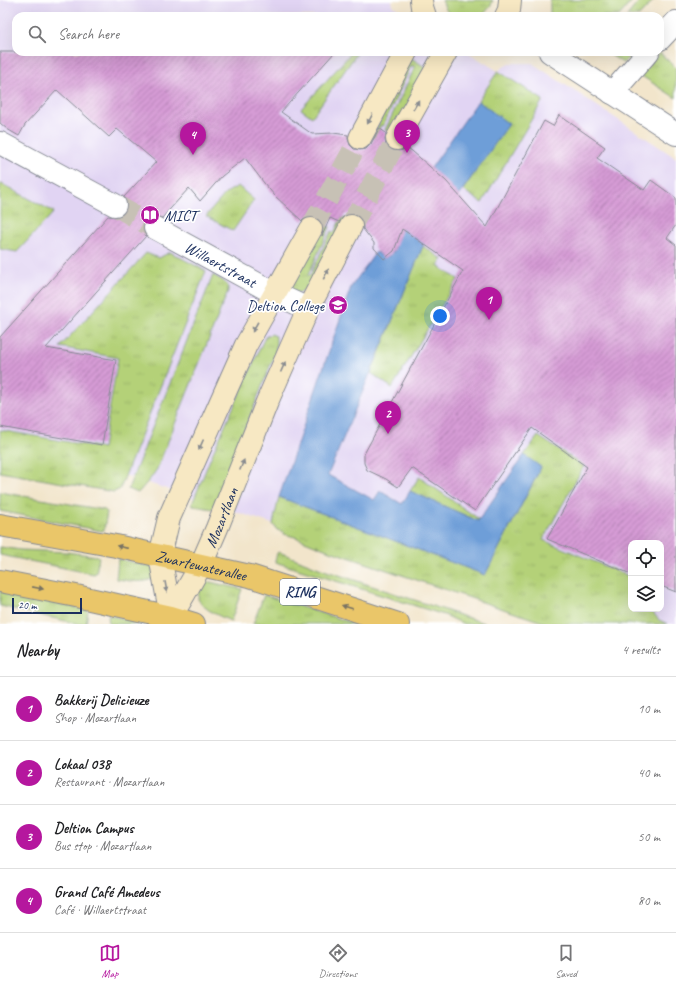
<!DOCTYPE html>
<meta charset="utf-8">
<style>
:root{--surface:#fff;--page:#f2f2f2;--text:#202124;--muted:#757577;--line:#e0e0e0;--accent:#b5179e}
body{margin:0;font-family:Caveat,sans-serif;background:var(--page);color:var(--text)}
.controls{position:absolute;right:12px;bottom:12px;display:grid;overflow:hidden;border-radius:8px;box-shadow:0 4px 16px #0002}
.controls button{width:36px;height:36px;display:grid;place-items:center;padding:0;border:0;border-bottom:1px solid var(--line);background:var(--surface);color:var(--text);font:20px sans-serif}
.scale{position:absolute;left:12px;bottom:10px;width:70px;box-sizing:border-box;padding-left:4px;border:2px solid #1b2f5e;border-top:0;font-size:11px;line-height:14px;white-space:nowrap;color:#1b2f5e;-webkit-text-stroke:3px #fff;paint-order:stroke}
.you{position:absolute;left:440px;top:316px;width:14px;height:14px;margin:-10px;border:3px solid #fff;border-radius:50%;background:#1a73e8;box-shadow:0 0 0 6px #1a73e833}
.badge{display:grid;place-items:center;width:26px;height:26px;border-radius:50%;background:var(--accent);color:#fff;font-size:13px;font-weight:700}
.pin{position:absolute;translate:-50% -33px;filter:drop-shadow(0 1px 2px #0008)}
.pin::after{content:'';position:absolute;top:21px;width:14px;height:12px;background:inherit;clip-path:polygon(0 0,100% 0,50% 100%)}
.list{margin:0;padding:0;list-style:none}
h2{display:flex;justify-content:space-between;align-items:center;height:52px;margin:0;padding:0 16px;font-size:17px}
h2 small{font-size:13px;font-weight:400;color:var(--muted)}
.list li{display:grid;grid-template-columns:26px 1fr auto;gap:12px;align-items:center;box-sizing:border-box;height:64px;padding:0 16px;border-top:1px solid var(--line)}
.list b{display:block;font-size:15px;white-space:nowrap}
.list p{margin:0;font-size:13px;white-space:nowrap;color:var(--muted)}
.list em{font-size:13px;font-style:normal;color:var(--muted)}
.icon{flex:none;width:22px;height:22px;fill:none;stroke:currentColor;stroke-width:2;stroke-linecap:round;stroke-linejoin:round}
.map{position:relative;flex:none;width:676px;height:624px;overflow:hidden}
.search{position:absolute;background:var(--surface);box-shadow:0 4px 16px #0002;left:12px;right:12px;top:12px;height:44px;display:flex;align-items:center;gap:10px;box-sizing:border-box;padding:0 14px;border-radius:12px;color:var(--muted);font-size:15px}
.sheet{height:308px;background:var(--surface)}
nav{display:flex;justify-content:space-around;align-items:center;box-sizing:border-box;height:56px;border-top:1px solid var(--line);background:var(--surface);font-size:11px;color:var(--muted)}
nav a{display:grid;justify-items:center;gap:2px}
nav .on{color:var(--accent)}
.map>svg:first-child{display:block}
.built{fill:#e1d4f3;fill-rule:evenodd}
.grass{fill:url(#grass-tufts);stroke:#68806b}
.water{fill:#6e9ed8;stroke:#44669b}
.building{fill:url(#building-hatch)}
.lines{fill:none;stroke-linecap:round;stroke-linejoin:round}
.street-tunnel{stroke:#c7c1b5;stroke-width:22;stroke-dasharray:22 11;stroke-linecap:butt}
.secondary-tunnel{stroke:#c7c1b5;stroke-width:22;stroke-dasharray:22 11;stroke-linecap:butt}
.street-casing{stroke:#868a94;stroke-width:24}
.secondary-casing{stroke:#868a94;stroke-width:24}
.primary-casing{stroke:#868a94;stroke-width:24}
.street{stroke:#fff;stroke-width:22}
.secondary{stroke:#f7e8c3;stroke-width:22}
.primary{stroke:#eac669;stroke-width:22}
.oneway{fill:#898c90}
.oneway2{fill:#787363}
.labels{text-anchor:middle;stroke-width:3.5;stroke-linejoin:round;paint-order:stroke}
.shield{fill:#fff;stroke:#5f6d8e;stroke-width:1}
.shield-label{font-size:15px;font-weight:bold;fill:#1b2f5e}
.poi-label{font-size:16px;fill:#1b2f5e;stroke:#fff;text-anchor:start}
.street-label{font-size:16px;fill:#1b2f5e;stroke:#fff}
</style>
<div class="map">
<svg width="676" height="624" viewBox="0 0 676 624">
<defs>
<pattern id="grass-tufts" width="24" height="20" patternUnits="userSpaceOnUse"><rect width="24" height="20" fill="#b4d178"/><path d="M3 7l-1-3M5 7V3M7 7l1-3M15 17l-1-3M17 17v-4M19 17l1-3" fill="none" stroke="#9ab46a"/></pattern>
<pattern id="building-hatch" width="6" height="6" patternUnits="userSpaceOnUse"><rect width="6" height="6" fill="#d69bd5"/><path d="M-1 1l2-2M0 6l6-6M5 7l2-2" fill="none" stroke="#ad7fb0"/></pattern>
</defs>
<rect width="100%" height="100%" fill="#fff"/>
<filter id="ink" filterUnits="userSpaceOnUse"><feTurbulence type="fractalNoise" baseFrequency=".025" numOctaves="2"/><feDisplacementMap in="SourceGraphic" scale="8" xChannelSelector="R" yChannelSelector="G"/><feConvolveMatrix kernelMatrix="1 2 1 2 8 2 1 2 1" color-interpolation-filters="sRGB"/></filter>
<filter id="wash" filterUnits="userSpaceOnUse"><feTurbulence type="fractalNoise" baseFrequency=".012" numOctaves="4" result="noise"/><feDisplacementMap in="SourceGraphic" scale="16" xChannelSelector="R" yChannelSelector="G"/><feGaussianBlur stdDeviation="0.9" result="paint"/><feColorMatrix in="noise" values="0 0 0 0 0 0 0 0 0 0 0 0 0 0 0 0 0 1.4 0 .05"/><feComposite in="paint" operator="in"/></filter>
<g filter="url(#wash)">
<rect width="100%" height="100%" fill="#f2e5cb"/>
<path class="built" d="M0,0h392l1,6 16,10h-393v36h451l31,19 7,-5 6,-3h21l144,95v466h-99l-453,-149 -124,-22zM631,543h30v66h-30z"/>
<g class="grass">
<path d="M442,0h51l-3,7 -8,9h-29l-7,-6z"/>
<path d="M550,0h83l-14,16h-67l-2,-1z"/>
<path d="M640,0h14l-15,16h-12z"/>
<path d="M352,52h6l-46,65 -11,-8z"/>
<path d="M606,52h28l-11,11z"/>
<path d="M660,53l16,15v30l-36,-23z"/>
<path d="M410,57l18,12 -35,65 -8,-4 30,-63 -4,-1 -28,60 -2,-1 -6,12 -3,1z"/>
<path d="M498,71l45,29 -61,103 -19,-13 45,-66 -30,-23z"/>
<path d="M0,183l54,29 -37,40 -17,-3z"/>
<path d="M238,186l16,14 -21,31 -27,-15 20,-23z"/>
<path d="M344,218l4,2 -41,70 -9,3 -8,-4 33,-65 7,3 -22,48 2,1 21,-45 3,2 6,-13z"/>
<path d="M423,246l19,13 -4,7 20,13 -66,109 -21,-15z"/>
<path d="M170,252l36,19 -86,218 -6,3 -114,-20v-42l103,18 15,-90 -58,-11 86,-94 13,5z"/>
<path d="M213,275c7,4 16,7 15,16l-71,178 -6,9 -13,15 -10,-4z"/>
<path d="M271,334l5,2v11l-1,7 -62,155 -20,-3 -1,-2 19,-47 54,-120z"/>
<path d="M538,436l46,30 -41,74 88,37v32h19l9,11 9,4h-120l-221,-74 -32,-13 -11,-3v-2l-7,-2 -4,-6 6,-27 206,78 56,-107 -17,-13z"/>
<path d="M419,477l60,42 -1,2 -68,-30z"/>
<path d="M0,492l105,18 2,2 -3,18 -2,1 -102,-20z"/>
<path d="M0,547l21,3 45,2 32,4 1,1 -3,16 -2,1 -94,-19z"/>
<path d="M279,552l45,18 163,54h-23l-17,-8 -25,-8 -147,-46v-1l2,-8z"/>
<path d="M119,559l33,8 3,10c-10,8 -28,3 -39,2l2,-19z"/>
<path d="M210,582l32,7 -11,32c-12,-5 -27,-11 -33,-22l1,-10 6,-6z"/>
<path d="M0,591l87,19 1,2 -2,12h-7l-79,-18z"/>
<path d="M264,595l92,29h-103z"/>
<path d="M108,615l38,9h-37z"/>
</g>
<path class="water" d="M478,101l31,23 -86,122 -95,229 46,25 6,-9 22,13 8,-13 68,30 46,-66 17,12 -56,108 -206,-78 72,-210 25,-35 7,5c18,0 12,-24 11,-36z"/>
<g id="blocks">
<path class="building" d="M0,52h335l-54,60 31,22 21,-1 15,2v4l2,6 4,4 6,1 6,-1 5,-5 8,-16 7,5 -1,7 1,6 5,4 7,1 5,-1 3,-3 6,4 34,30 41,46 57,-106 9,5 6,-11 46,32 -8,11 47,32 7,-10 25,18v27l-9,13 9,7v347l-15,-6v-43h-30v31l-84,-35 40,-72 -55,-39 -57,83 -63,-43 -14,19 -12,-8 -19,-9 -3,-7v-9l99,-183 -61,-42 -8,22 -10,8 -10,-11v-5l-11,-14v-4l-1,-5 -6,-5 -6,-1 -5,1 -6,7 -9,-4 -8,18 1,-8 -1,-6 -5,-4 -6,-1 -6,1 -3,3 -1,-1 -26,-24 -11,-13 -19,-25 -23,18 -22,25 -11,-13 -27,30 -7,-2 -7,2 -4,4 -1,6 3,8 -100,112 70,12 -14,85 -102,-18v-90l108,-121 8,1 5,-1 5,-5 1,-7 -3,-7 32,-35 -39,-33 -8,8 -52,-47 -32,35 -6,11 -12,-7 -7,-6z"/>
</g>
</g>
<g filter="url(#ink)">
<use href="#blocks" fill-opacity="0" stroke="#868a94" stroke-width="1"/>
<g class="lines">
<path class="street-tunnel" d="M115,205l40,23"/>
<g class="secondary-tunnel">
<path d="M351,226l46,-87"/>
<path d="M311,229l49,-91"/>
</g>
<defs>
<g id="street">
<path d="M660,39l16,-17"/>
<path d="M550,52l126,82"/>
<path d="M612,93l36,-41"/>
<path d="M0,143l115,62"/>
<path id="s1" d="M155,228l119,65 34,16"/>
</g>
<g id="secondary">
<path d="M421,0l1,7 3,9"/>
<path d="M506,16l3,-6 1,-10"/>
<path d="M360,138l46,-86"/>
<path d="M397,139l49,-87"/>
<path id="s2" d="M171,617l30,-52 16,-37 50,-126 41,-93 43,-83"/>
<path d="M171,617l-11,-61 9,-38 77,-173 65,-116"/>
</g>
<g id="primary">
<path id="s3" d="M0,525l116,21 134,30 148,48"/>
<path d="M0,581l76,15 95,21 23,7"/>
</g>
</defs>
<use href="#street" class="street-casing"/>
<use href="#secondary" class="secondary-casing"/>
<use href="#primary" class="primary-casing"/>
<use href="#street" class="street"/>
<use href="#secondary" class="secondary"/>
<use href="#primary" class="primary"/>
</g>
<defs><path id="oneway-solid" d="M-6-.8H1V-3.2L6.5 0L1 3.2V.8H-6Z"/></defs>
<g class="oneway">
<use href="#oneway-solid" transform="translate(416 105) rotate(-60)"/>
<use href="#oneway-solid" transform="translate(370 119) rotate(118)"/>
<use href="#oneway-solid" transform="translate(326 274) rotate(-63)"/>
<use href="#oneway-solid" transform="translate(255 327) rotate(119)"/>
<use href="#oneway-solid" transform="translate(283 367) rotate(-66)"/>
<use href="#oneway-solid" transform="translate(201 445) rotate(114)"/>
<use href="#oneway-solid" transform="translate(242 465) rotate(-68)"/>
<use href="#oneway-solid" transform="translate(166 587) rotate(80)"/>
</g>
<g class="oneway2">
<use href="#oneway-solid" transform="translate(122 547) rotate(-167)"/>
<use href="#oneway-solid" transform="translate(38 588) rotate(11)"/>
<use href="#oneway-solid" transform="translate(347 607) rotate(-162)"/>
</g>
</g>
<defs>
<symbol id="library-disc" viewBox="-11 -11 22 22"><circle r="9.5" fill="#b5179e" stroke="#fff"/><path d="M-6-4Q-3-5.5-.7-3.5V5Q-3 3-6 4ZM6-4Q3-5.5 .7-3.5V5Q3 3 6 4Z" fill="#fff"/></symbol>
<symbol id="university-disc" viewBox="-11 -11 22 22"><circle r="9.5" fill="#b5179e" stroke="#fff"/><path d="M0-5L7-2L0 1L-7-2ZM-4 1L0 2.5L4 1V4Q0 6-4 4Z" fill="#fff"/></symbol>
</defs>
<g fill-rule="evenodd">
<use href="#library-disc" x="139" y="204" width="22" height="22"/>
<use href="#university-disc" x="327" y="294" width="22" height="22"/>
</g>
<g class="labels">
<rect class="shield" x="280" y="579" width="40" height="26" rx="3"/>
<g class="shield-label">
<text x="300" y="597">RING</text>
</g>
<g class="poi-label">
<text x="164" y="221">MICT</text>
<text x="324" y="311" text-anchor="end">Deltion College</text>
</g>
<g class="street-label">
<text dy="6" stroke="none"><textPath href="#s1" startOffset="75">Willaertstraat</textPath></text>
<text dy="6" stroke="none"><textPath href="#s2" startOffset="112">Mozartlaan</textPath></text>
<text dy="6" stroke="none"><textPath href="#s3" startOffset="205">Zwartewaterallee</textPath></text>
</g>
</g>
</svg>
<div class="controls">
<button><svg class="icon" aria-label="locate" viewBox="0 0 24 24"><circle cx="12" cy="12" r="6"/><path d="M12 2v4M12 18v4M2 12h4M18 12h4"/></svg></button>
<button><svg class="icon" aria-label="layers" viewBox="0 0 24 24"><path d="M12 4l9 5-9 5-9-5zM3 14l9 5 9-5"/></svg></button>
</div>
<div class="scale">20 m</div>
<div class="you"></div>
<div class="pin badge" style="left:489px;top:320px">1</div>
<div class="pin badge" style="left:388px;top:434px">2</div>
<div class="pin badge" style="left:407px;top:153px">3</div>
<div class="pin badge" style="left:193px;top:155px">4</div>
<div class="search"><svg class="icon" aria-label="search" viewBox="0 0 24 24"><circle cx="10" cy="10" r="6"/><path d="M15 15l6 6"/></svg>Search here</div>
</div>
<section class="sheet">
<h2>Nearby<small>4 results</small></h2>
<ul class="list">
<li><span class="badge">1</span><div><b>Bakkerij Delicieuze</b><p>Shop · Mozartlaan</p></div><em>10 m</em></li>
<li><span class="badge">2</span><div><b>Lokaal 038</b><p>Restaurant · Mozartlaan</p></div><em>40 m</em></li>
<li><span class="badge">3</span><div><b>Deltion Campus</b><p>Bus stop · Mozartlaan</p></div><em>50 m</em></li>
<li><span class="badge">4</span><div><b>Grand Café Amedeus</b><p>Café · Willaertstraat</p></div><em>80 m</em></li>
</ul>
</section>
<nav>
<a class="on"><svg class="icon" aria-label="map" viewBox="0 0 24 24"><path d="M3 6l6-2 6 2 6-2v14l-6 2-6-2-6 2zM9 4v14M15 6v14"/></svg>Map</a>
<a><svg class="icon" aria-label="directions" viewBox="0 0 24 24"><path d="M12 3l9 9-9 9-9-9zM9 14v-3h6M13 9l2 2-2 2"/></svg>Directions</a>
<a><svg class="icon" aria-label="saved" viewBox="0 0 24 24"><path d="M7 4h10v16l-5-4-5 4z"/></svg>Saved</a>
</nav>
